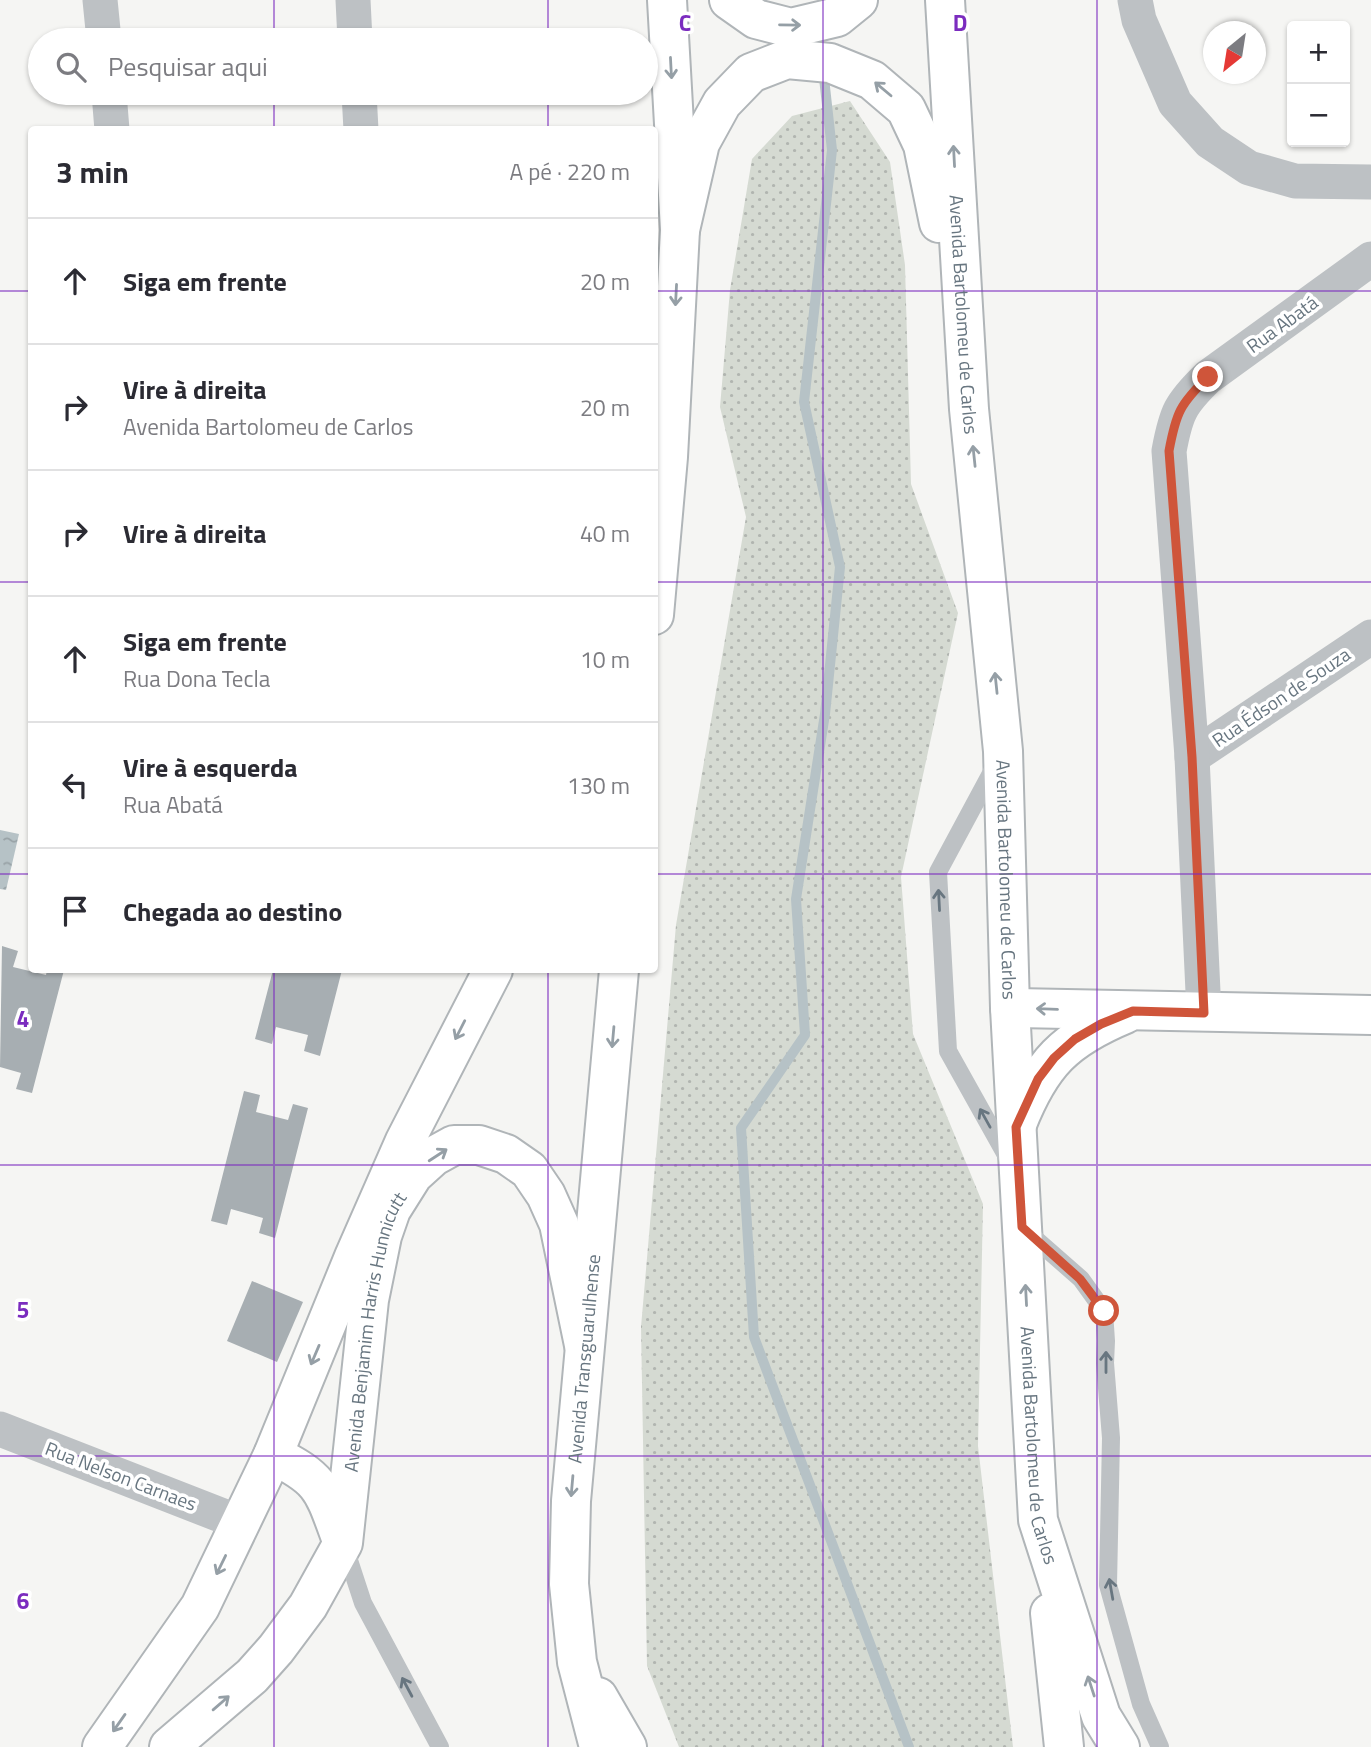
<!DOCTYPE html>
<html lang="pt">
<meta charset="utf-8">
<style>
:root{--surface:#fff;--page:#f2f2f3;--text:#2b2b33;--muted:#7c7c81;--line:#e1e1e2}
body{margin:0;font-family:"Titillium Web",sans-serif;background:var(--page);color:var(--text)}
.controls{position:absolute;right:21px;top:21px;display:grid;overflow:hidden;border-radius:7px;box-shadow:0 2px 5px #0004}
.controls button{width:63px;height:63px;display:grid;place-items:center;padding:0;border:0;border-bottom:2px solid var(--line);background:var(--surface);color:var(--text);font:35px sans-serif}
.compass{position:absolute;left:1203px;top:21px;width:63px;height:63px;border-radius:50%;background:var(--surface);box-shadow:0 2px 5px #0004;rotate:210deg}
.stop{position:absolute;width:21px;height:21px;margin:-16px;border:5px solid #cf553a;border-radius:50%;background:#fff}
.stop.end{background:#cf553a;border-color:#fff;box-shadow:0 2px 7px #0008}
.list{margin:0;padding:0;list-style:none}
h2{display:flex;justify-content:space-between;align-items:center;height:91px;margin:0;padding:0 28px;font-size:30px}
h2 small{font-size:23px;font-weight:400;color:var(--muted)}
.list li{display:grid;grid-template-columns:46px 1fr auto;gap:21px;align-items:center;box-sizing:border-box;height:126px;padding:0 28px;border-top:2px solid var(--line)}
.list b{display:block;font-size:26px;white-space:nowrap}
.list p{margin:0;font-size:23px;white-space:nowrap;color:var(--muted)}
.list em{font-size:23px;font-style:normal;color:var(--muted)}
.icon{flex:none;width:38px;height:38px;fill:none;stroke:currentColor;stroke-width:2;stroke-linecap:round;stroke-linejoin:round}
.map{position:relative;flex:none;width:1371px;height:1747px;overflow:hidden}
.search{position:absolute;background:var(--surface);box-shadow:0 2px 5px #0004;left:28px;top:28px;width:630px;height:77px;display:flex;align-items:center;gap:18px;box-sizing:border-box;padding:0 24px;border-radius:38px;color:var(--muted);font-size:26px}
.panel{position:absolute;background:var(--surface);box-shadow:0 2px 5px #0004;left:28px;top:126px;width:630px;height:847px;border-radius:7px}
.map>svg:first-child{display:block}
.park{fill:url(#park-dots)}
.water{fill:url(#water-ripples)}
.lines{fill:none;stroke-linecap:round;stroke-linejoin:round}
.stream{stroke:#b6c2c6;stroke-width:10}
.building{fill:#a7aeb2}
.secondary-casing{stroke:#b0b5b8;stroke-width:42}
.lane{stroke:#bdc1c4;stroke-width:18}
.street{stroke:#bdc1c4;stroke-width:35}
.secondary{stroke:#fff;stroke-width:38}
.oneway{stroke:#959fa6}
.oneway2{stroke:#687680}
.route{stroke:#cf553a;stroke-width:9}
.grid{fill:none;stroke:#7b2cbf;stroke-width:2;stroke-opacity:0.55}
.labels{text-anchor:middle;stroke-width:7;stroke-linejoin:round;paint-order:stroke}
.street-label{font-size:19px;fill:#687680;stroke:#fff}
.grid-label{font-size:23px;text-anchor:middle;font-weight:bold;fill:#7b2cbf;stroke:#fff;stroke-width:7;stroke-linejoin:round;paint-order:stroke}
</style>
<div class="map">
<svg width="1371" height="1747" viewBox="0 0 1371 1747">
<defs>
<pattern id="park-dots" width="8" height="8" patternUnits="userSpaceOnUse" patternTransform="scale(1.75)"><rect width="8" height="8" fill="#d5dad2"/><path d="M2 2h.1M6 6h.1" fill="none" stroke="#b1b5b0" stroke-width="1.8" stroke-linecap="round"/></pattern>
<pattern id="water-ripples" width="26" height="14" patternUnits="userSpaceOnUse" patternTransform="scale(1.75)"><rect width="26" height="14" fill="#b6c2c6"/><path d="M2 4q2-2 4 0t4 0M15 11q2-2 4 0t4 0" fill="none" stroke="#98a2a6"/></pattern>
</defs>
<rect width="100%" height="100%" fill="#f5f5f3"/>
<path class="park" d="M850,101l40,61 15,103 6,219 47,129 -57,264 12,157 70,170 -5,242 35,301h-334l-32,-81 -6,-339 35,-402 70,-408 -26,-110 10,-117 22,-131 40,-43z"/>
<path class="water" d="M0,830l19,4 -13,56 -6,-1z"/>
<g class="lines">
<path class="stream" d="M823,69l9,81 -28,252 36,165 -15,147 -29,185 9,136 -64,93 13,209 155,410"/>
</g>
<g class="building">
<path d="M2,946l16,5 -5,16 33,8 1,-5h17l-32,123 -16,-4 5,-16 -21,-6z"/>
<path d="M273,970h69l-22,86 -16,-5 4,-16 -32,-8 -4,17 -17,-5z"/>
<path d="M244,1091l16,4 -4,17 32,8 5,-16 15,4 -33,130 -16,-5 4,-15 -32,-9 -4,16 -16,-4z"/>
<path d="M252,1281l51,21 -26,60 -50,-21z"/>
</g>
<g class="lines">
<defs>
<g id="secondary">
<path d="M729,0l27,19 35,9 46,-11 21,-17"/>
<path id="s1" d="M945,0l24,409 34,342 7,257 28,512 63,196 19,31"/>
<path d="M680,230l20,-87 22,-40 29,-30 36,-14 43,4 42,17 34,29 17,36 16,78"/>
<path d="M654,615l14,-158 12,-227 -13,-230"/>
<path d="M1010,1008l361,7"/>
<path d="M1017,1124c24,-61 48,-85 108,-110"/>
<path d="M273,1455c49,24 50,34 68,83"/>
<path d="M1050,1613l14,134"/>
<path d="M598,1697l29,50"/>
<path d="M102,1747l98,-140 73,-152 81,-198 51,-116 88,-171"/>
<path id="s2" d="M169,1747l83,-71 24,-27 32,-43 35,-63 26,-243 13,-64 9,-26 22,-35 21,-19 20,-11h25l27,9 23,16 17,25 13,29 25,121"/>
<path id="s3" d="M599,1747l-22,-85 -8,-78 2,-83 48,-531"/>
</g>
</defs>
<use href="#secondary" class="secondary-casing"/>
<g class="lane">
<path d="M995,766l-57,106 10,179 62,111"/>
<path d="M1024,1229l57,50 23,32 2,30 -1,22 6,75 -3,147 33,119 19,43"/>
<path d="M344,1545l19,58 77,144"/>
</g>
<g class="street">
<path d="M100,0l4,40"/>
<path d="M353,0l2,40"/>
<path d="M1135,0l4,20 36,83 35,39 39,26 46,13 76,1"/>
<path d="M109,93l3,37"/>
<path d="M359,93l2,37"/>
<path d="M1192,757l179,-120"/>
<path d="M1204,1013l-12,-256 -23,-306c7,-38 11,-47 39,-74l163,-118"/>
<path d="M0,1429l241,94"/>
</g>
<use href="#secondary" class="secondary"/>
</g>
<defs><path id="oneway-shaft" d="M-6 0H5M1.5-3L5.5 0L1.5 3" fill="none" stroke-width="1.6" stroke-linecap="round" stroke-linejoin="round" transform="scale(1.75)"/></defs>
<g class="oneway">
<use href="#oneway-shaft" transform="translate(790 25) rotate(1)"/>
<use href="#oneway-shaft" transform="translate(671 68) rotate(87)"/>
<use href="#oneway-shaft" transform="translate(883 89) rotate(-140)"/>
<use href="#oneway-shaft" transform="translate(954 156) rotate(-93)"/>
<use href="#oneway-shaft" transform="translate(676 295) rotate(93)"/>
<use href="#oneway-shaft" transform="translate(974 456) rotate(-96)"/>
<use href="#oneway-shaft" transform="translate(996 683) rotate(-96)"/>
<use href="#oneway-shaft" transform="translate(1047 1009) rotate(-178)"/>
<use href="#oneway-shaft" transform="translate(460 1030) rotate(117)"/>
<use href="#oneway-shaft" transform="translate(613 1037) rotate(95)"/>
<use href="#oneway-shaft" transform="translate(438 1155) rotate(-33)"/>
<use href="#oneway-shaft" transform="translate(1026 1295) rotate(-93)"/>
<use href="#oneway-shaft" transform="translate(315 1355) rotate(113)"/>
<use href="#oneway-shaft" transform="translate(572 1486) rotate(95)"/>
<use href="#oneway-shaft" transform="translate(221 1565) rotate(116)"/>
<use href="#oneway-shaft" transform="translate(1091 1686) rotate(-108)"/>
<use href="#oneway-shaft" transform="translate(221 1703) rotate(-41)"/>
<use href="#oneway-shaft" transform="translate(119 1723) rotate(125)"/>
</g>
<g class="oneway2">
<use href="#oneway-shaft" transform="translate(939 900) rotate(-93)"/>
<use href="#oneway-shaft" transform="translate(985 1118) rotate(-119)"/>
<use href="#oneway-shaft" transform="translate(1106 1362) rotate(-90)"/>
<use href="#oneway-shaft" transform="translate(1111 1589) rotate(-100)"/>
<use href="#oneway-shaft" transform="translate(407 1687) rotate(-118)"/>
</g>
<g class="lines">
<path class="route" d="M1104,1311l-24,-32 -58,-52 -6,-100 22,-48 16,-21 21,-19 26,-15 32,-13 71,2 -12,-256 -23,-306c7,-38 11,-47 39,-74"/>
</g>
<path class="grid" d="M274,0v40M548,0v40M823,0v1747M1097,0v1747M274,93v37M548,93v37M0,291h32M654,291h717M0,582h32M654,582h717M0,874h32M654,874h717M274,970v777M548,970v777M0,1165h1371M0,1456h1371"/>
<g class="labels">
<g class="street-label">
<text dy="7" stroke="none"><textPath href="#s1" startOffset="315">Avenida Bartolomeu de Carlos</textPath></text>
<text transform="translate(1282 324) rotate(-36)" y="7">Rua Abatá</text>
<text transform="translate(1281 697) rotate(-34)" y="7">Rua Édson de Souza</text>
<text dy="7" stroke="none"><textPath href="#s1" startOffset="882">Avenida Bartolomeu de Carlos</textPath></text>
<text dy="7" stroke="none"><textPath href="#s2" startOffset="485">Avenida Benjamim Harris Hunnicutt</textPath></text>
<text dy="7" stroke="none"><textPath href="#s3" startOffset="392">Avenida Transguarulhense</textPath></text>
<text dy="7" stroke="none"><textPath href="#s1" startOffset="1449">Avenida Bartolomeu de Carlos</textPath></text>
<text transform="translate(121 1476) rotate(21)" y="7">Rua Nelson Carnaes</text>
</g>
</g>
<g class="grid-label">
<text x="685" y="31">C</text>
<text x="960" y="31">D</text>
<text x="23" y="1027">4</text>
<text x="23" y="1318">5</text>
<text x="23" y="1609">6</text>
</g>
</svg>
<div class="controls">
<button>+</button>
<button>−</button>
</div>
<svg class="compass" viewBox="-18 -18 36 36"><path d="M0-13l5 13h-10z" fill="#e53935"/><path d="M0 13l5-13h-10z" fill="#7c7c81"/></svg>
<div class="stop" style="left:1104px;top:1311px"></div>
<div class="stop end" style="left:1208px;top:377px"></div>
<div class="search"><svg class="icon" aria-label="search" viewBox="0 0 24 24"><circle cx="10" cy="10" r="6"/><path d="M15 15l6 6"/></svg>Pesquisar aqui</div>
<section class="panel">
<h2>3 min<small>A pé · 220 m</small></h2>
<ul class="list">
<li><svg class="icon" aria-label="ahead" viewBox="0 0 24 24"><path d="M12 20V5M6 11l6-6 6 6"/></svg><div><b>Siga em frente</b></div><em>20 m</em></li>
<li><svg class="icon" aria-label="right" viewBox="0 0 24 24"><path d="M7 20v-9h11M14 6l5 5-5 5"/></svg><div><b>Vire à direita</b><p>Avenida Bartolomeu de Carlos</p></div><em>20 m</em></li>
<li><svg class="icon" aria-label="right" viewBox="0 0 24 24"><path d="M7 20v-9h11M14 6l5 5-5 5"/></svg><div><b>Vire à direita</b></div><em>40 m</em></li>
<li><svg class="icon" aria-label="ahead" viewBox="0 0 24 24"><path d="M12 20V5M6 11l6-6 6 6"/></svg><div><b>Siga em frente</b><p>Rua Dona Tecla</p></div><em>10 m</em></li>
<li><svg class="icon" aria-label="left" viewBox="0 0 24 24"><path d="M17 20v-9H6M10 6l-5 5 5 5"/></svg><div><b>Vire à esquerda</b><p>Rua Abatá</p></div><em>130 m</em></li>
<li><svg class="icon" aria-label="arrive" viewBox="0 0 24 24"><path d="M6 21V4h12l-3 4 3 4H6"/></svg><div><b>Chegada ao destino</b></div></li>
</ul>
</section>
</div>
